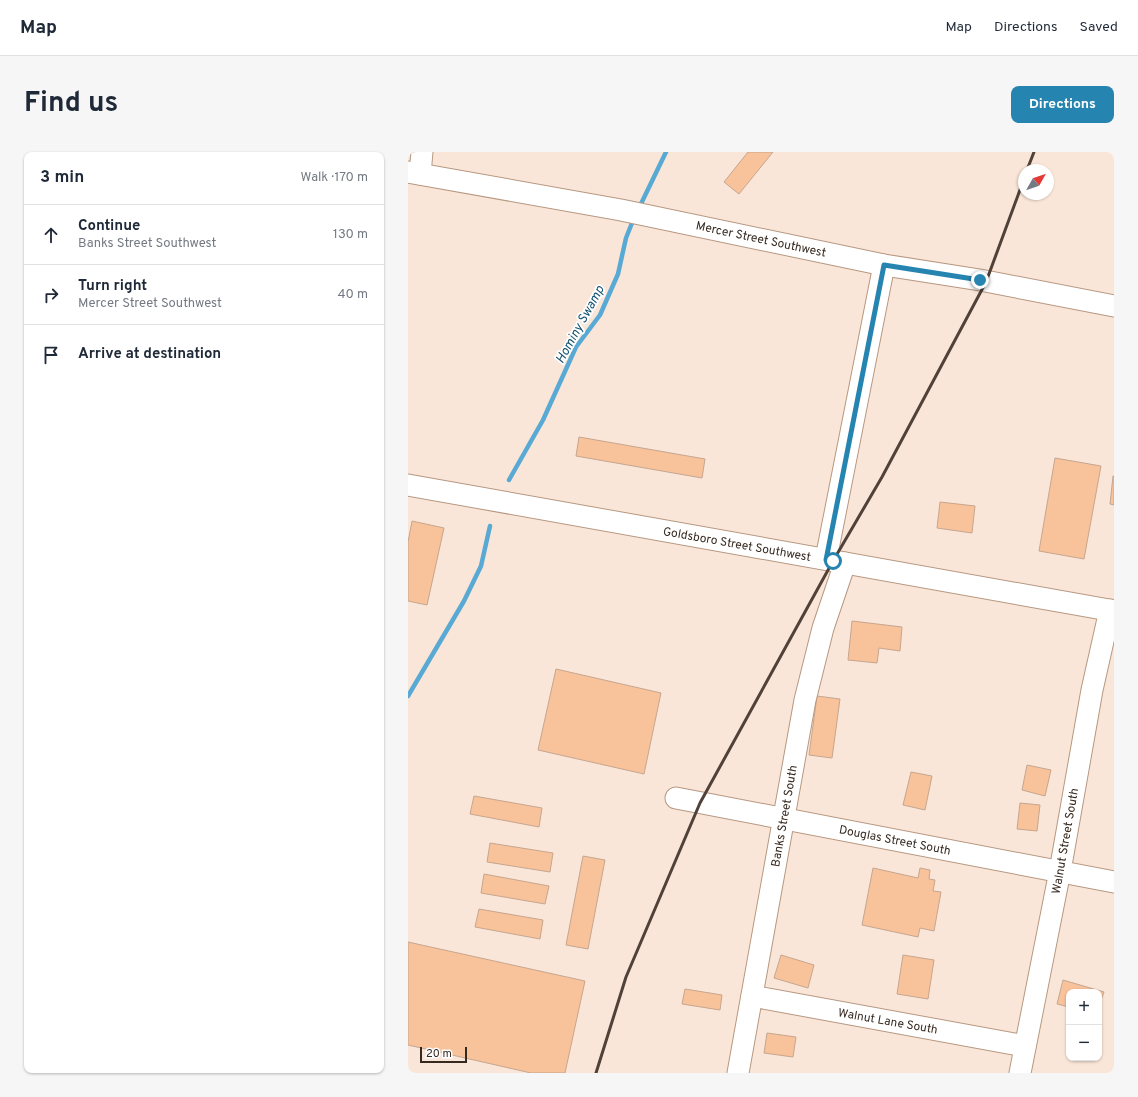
<!DOCTYPE html>
<meta charset="utf-8">
<style>
:root{--surface:#fff;--page:#f6f6f7;--text:#1f2937;--muted:#747a83;--line:#e0e1e3;--accent:#2684b0}
body{margin:0;font-family:Overpass,sans-serif;background:var(--page);color:var(--text)}
.controls{position:absolute;right:12px;bottom:12px;display:grid;overflow:hidden;border-radius:8px;box-shadow:0 1px 3px #0004}
.controls button{width:36px;height:36px;display:grid;place-items:center;padding:0;border:0;border-bottom:1px solid var(--line);background:var(--surface);color:var(--text);font:20px sans-serif}
.compass{position:absolute;left:610px;top:12px;width:36px;height:36px;border-radius:50%;background:var(--surface);box-shadow:0 1px 3px #0004;rotate:50deg}
.scale{position:absolute;left:12px;bottom:10px;width:47px;box-sizing:border-box;padding-left:4px;border:2px solid #362920;border-top:0;font-size:11px;line-height:14px;white-space:nowrap;color:#362920;-webkit-text-stroke:3px #fff;paint-order:stroke}
.stop{position:absolute;width:12px;height:12px;margin:-9px;border:3px solid #2684b0;border-radius:50%;background:#fff}
.stop.end{background:#2684b0;border-color:#fff;box-shadow:0 1px 4px #0008}
.list{margin:0;padding:0;list-style:none}
h2{display:flex;justify-content:space-between;align-items:center;height:52px;margin:0;padding:0 16px;font-size:17px}
h2 small{font-size:13px;font-weight:400;color:var(--muted)}
.list li{display:grid;grid-template-columns:26px 1fr auto;gap:12px;align-items:center;box-sizing:border-box;height:60px;padding:0 16px;border-top:1px solid var(--line)}
.list b{display:block;font-size:15px;white-space:nowrap}
.list p{margin:0;font-size:13px;white-space:nowrap;color:var(--muted)}
.list em{font-size:13px;font-style:normal;color:var(--muted)}
.icon{flex:none;width:22px;height:22px;fill:none;stroke:currentColor;stroke-width:2;stroke-linecap:round;stroke-linejoin:round}
.map{position:relative;flex:none;width:706px;height:921px;overflow:hidden;border-radius:8px}
header{display:flex;align-items:center;gap:24px;box-sizing:border-box;height:56px;padding:0 20px;background:var(--surface);border-bottom:1px solid var(--line)}
header strong{font-size:19px}
nav{display:flex;gap:22px;margin-inline-start:auto;font-size:14px}
.intro{display:flex;align-items:center;justify-content:space-between;box-sizing:border-box;height:96px;padding:0 24px}
h1{margin:0;font-size:28px}
.button{padding:10px 18px;border-radius:8px;background:var(--accent);color:#fff;font-size:14px;font-weight:700}
main{display:flex;gap:24px;padding:0 24px}
aside{flex:1;background:var(--surface);border-radius:8px;box-shadow:0 1px 3px #0004}
.map>svg:first-child{display:block}
.lines{fill:none;stroke-linecap:round;stroke-linejoin:round}
.stream{stroke:#58aad5;stroke-width:4.5}
.building{fill:#f8c29a;stroke:#c6a68f}
.minor-casing{stroke:#b79881;stroke-width:23}
.minor{stroke:#fff;stroke-width:21}
.rail{stroke:#504238;stroke-width:3}
.route{stroke:#2684b0;stroke-width:5}
.labels{text-anchor:middle;stroke-width:3.5;stroke-linejoin:round;paint-order:stroke}
.street-label{font-size:12px;fill:#362920;stroke:#fff}
.water-label{font-size:13px;font-style:italic;fill:#10516f;stroke:#fff}
</style>
<header>
<strong>Map</strong>
<nav><a>Map</a><a>Directions</a><a>Saved</a></nav>
</header>
<div class="intro"><h1>Find us</h1><a class="button">Directions</a></div>
<main>
<aside>
<h2>3 min<small>Walk · 170 m</small></h2>
<ul class="list">
<li><svg class="icon" aria-label="ahead" viewBox="0 0 24 24"><path d="M12 20V5M6 11l6-6 6 6"/></svg><div><b>Continue</b><p>Banks Street Southwest</p></div><em>130 m</em></li>
<li><svg class="icon" aria-label="right" viewBox="0 0 24 24"><path d="M7 20v-9h11M14 6l5 5-5 5"/></svg><div><b>Turn right</b><p>Mercer Street Southwest</p></div><em>40 m</em></li>
<li><svg class="icon" aria-label="arrive" viewBox="0 0 24 24"><path d="M6 21V4h12l-3 4 3 4H6"/></svg><div><b>Arrive at destination</b></div></li>
</ul>
</aside>
<div class="map">
<svg width="706" height="921" viewBox="0 0 706 921">
<rect width="100%" height="100%" fill="#fae6d8"/>
<g class="lines">
<g class="stream">
<path d="M231,56l27,-56"/>
<path d="M101,328l34,-60 33,-73 24,-32 18,-41 8,-36 8,-20"/>
<path d="M0,544l56,-95 17,-35 9,-40"/>
</g>
</g>
<g class="building">
<path d="M340,0h25l-34,42 -15,-12z"/>
<path d="M171,285l126,22 -3,19 -126,-22z"/>
<path d="M647,306l46,8 -17,93 -45,-8z"/>
<path d="M705,324h1v29l-4,-1z"/>
<path d="M532,350l35,4 -3,27 -35,-5z"/>
<path d="M4,369l32,7 -17,77 -19,-4v-59z"/>
<path d="M444,469l50,6 -2,24 -21,-3 -2,15 -29,-3z"/>
<path d="M148,517l105,24 -17,81 -106,-24z"/>
<path d="M409,544l23,3 -8,59 -23,-3z"/>
<path d="M619,613l24,5 -6,26 -23,-6z"/>
<path d="M503,620l21,4 -7,34 -22,-5z"/>
<path d="M66,644l68,12 -3,19 -69,-13z"/>
<path d="M612,651l20,2 -3,26 -20,-2z"/>
<path d="M82,691l63,10 -3,19 -63,-10z"/>
<path d="M175,704l22,4 -17,89 -22,-4z"/>
<path d="M465,716l45,10 2,-10 10,2 -1,9 6,1 -2,11 8,1 -7,39 -14,-3 -2,9 -56,-12z"/>
<path d="M76,722l65,12 -4,18 -64,-11z"/>
<path d="M71,757l64,11 -3,19 -65,-12z"/>
<path d="M0,790l177,39 -20,92h-34l-123,-28z"/>
<path d="M373,803l33,10 -6,23 -34,-10z"/>
<path d="M495,803l31,5 -6,39 -31,-5z"/>
<path d="M655,828l41,12 -3,8 -2,-1v-7h-30v15l-12,-3z"/>
<path d="M277,837l37,6 -2,15 -38,-6z"/>
<path d="M359,881l29,4 -3,20 -29,-4z"/>
</g>
<g class="lines">
<defs>
<g id="minor">
<path d="M0,20l213,38 263,55 96,15 134,26"/>
<path d="M12,22l2,-22"/>
<path d="M0,333l706,126"/>
<path d="M418,407l58,-294"/>
<path d="M268,646l438,84"/>
<path d="M344,844l273,50"/>
<path d="M330,921l67,-373 18,-72 22,-65"/>
<path d="M612,921l40,-202 32,-181 18,-80"/>
</g>
</defs>
<use href="#minor" class="minor-casing"/>
<use href="#minor" class="minor"/>
<g class="rail">
<path d="M619,18l7,-18"/>
<path d="M188,921l30,-96 74,-174 133,-242 49,-84 104,-195 38,-103"/>
</g>
</g>
<g class="lines">
<path class="route" d="M425,409l-7,-1 58,-295 96,15"/>
</g>
<g class="labels">
<g class="street-label">
<text transform="translate(353 87) rotate(12)" y="4">Mercer Street Southwest</text>
<text transform="translate(329 392) rotate(10)" y="4">Goldsboro Street Southwest</text>
<text transform="translate(376 664) rotate(-80)" y="4">Banks Street South</text>
<text transform="translate(487 688) rotate(11)" y="4">Douglas Street South</text>
<text transform="translate(657 689) rotate(-80)" y="4">Walnut Street South</text>
<text transform="translate(480 869) rotate(10)" y="4">Walnut Lane South</text>
</g>
<g class="water-label">
<text transform="translate(171 172) rotate(-61)" y="5">Hominy Swamp</text>
</g>
</g>
</svg>
<div class="controls">
<button>+</button>
<button>−</button>
</div>
<svg class="compass" viewBox="-18 -18 36 36"><path d="M0-13l5 13h-10z" fill="#e53935"/><path d="M0 13l5-13h-10z" fill="#747a83"/></svg>
<div class="scale">20 m</div>
<div class="stop" style="left:425px;top:409px"></div>
<div class="stop end" style="left:572px;top:128px"></div>
</div>
</main>
